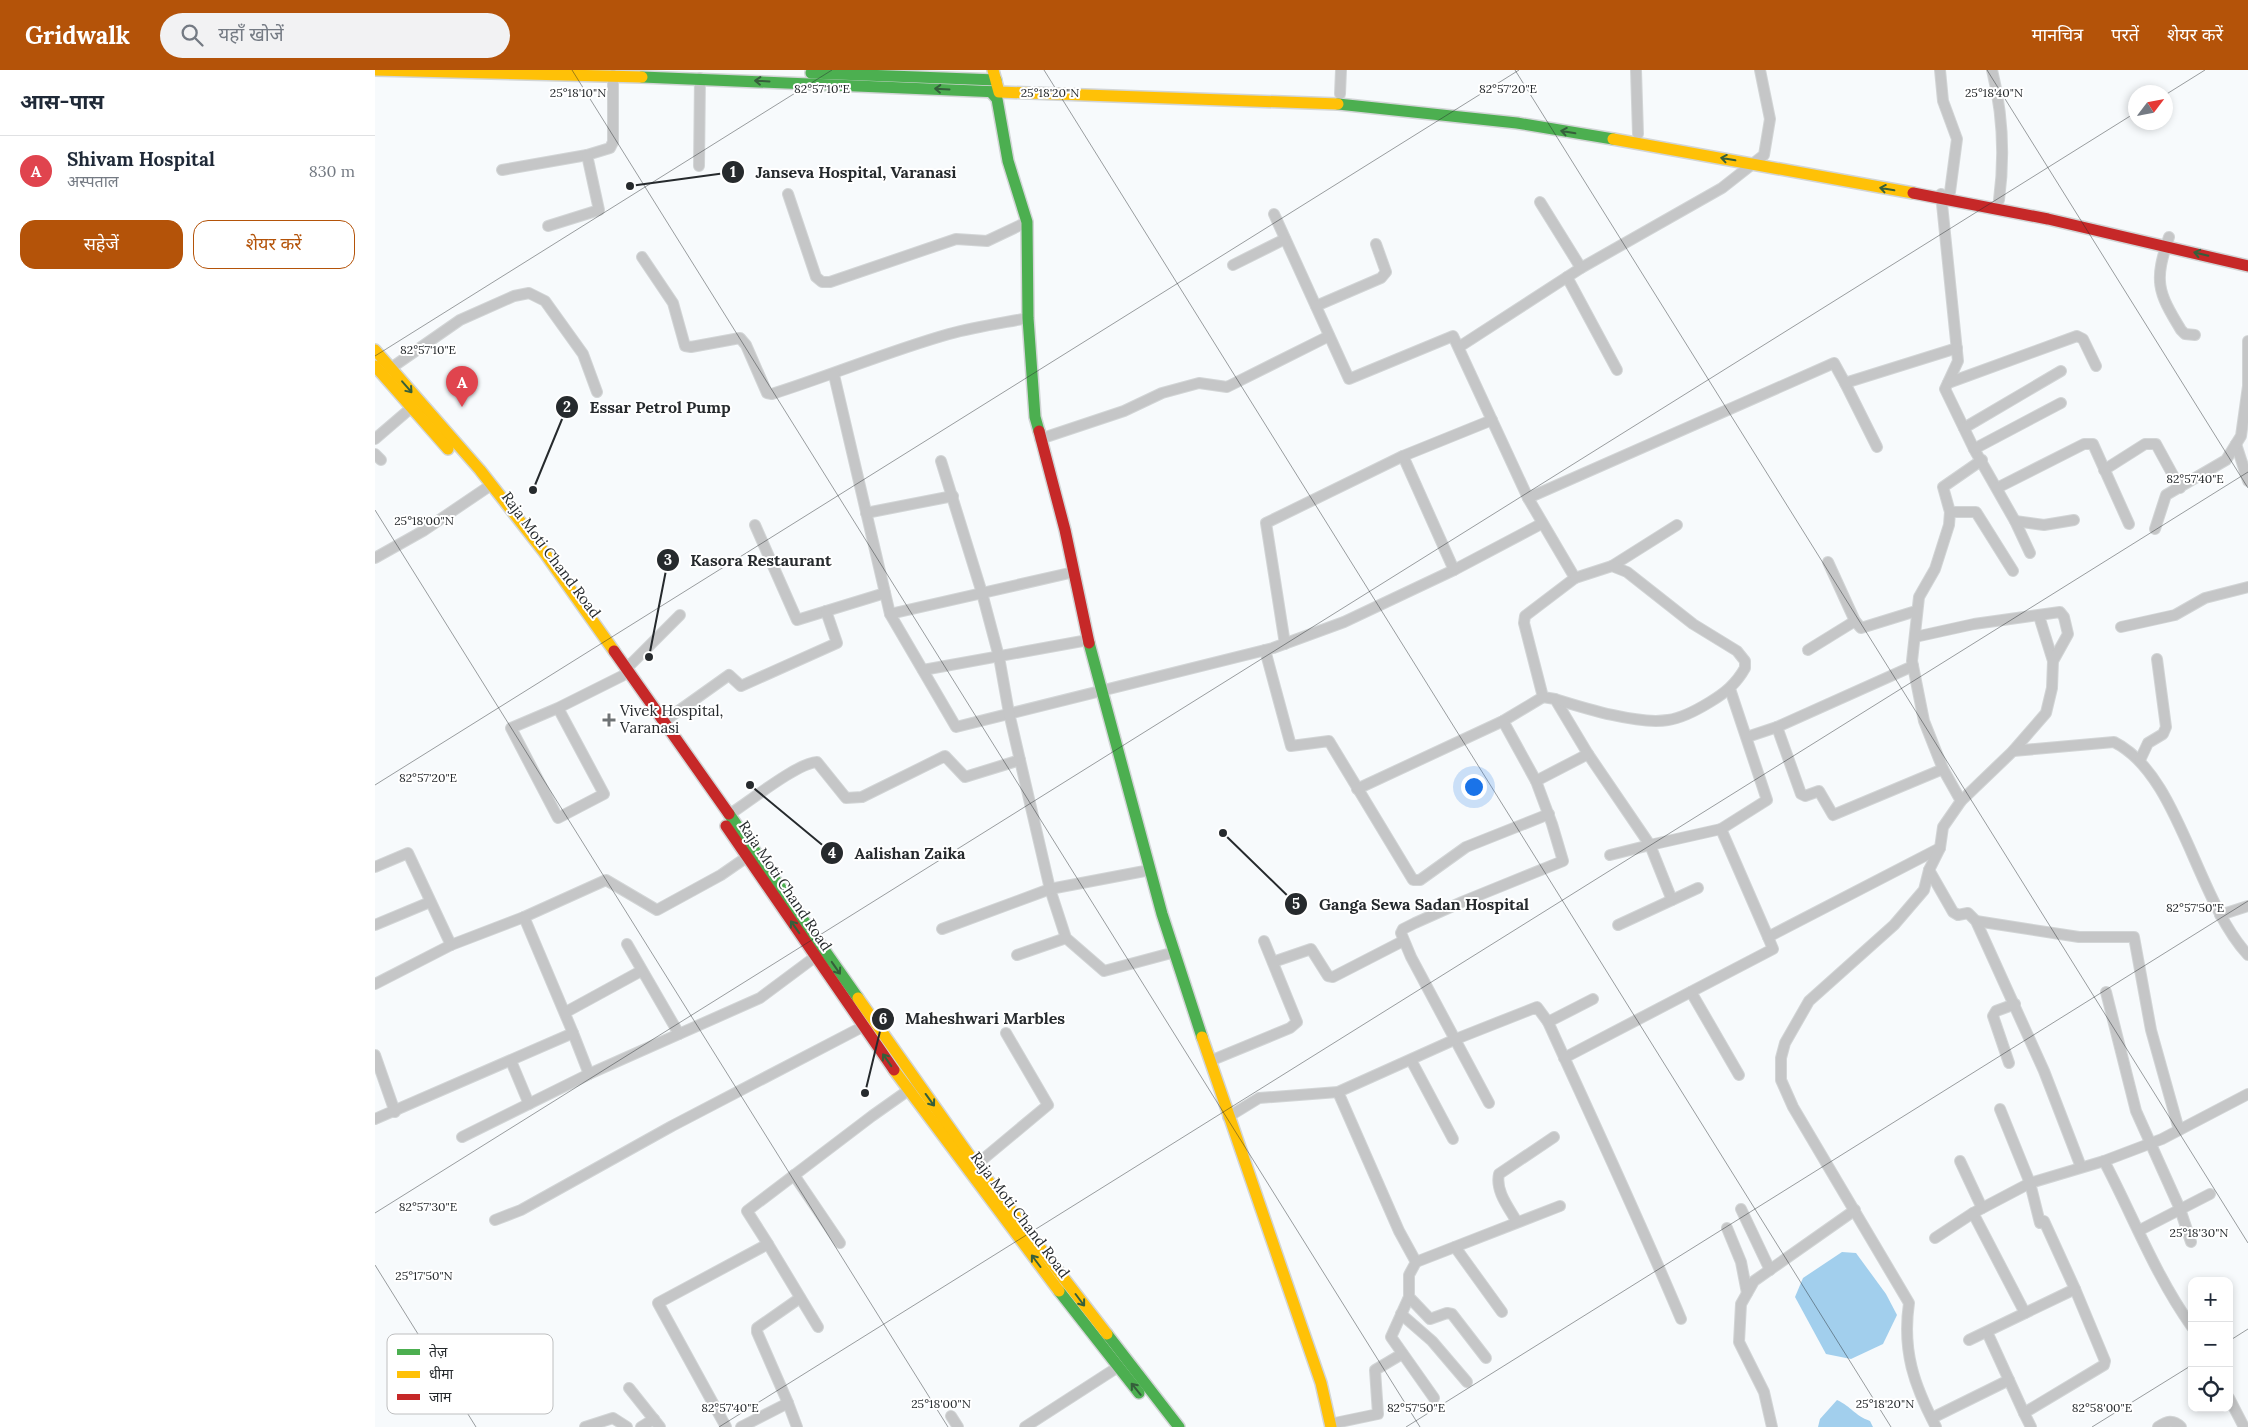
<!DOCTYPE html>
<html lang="hi">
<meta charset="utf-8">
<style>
:root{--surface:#fff;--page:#f2f2f3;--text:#1f2937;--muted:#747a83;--line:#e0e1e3;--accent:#b45309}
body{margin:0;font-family:Lora,"Noto Sans Devanagari",serif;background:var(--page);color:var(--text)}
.controls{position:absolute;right:15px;bottom:15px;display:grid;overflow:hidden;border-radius:10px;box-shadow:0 2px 8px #0003}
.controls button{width:45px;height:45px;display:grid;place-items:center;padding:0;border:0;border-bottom:1px solid var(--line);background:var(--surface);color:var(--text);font:25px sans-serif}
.compass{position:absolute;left:1753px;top:15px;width:45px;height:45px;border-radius:50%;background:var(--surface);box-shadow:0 2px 8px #0003;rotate:58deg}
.you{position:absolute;left:1098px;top:716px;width:18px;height:18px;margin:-12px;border:4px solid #fff;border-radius:50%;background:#1a73e8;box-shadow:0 0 0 8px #1a73e833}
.badge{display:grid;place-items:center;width:32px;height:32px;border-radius:50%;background:var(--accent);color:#fff;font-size:16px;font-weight:700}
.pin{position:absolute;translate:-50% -41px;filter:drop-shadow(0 1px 2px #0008)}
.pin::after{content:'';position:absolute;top:26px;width:18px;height:15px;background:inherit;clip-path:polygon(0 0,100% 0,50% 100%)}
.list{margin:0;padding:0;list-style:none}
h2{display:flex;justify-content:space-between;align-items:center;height:65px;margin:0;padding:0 20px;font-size:21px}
h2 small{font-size:16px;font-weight:400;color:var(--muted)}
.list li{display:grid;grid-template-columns:32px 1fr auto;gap:15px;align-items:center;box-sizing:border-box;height:70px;padding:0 20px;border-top:1px solid var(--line)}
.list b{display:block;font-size:19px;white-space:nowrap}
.list p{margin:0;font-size:16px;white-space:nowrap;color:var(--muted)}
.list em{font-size:16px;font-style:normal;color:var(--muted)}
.actions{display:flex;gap:10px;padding:15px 20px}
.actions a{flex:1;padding:11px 0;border:1px solid var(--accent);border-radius:15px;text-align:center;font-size:18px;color:var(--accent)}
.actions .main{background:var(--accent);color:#fff}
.icon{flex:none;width:28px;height:28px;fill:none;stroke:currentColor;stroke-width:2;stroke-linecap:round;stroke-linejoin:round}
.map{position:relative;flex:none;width:1873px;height:1357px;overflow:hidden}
header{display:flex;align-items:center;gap:30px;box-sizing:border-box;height:70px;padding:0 25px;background:var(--accent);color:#fff}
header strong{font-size:24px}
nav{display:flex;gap:28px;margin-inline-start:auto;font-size:18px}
.search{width:350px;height:45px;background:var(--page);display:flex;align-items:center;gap:12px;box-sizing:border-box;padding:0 18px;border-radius:28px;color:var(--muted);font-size:19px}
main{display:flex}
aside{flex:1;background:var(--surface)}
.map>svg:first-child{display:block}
.water{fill:#a2cfed}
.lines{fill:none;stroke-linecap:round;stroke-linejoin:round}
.street-casing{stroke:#d2d5d6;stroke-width:12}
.fast-casing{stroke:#d2d5d6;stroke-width:14}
.slow-casing{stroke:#d2d5d6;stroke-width:14}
.jam-casing{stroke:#d2d5d6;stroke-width:14}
.street{stroke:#c5c6c7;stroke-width:10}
.fast{stroke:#4caf50;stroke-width:11}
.slow{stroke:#ffc107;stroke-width:11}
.jam{stroke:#c62828;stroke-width:11}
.oneway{stroke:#355f3b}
.ticks{fill:none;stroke:#262a2d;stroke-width:1;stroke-opacity:0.45}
.poi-dot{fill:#6f7375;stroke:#fff;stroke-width:2}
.labels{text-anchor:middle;stroke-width:4;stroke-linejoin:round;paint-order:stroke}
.street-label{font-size:15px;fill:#262a2d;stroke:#fff}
.poi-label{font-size:15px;fill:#262a2d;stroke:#fff;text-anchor:start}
.key{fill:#fff;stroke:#bebfc0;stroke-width:1}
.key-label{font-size:14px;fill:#262a2d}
.ticks-label{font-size:12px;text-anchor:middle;fill:#262a2d;stroke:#fff;stroke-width:4;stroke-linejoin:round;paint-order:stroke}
.leader{fill:none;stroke:#262a2d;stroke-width:2}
.callout-dot{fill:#262a2d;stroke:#fff;stroke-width:2}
.mark-label{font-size:15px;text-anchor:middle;font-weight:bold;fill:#fff}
.callout-label{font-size:16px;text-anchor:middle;font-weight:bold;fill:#262a2d;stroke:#fff;stroke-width:4;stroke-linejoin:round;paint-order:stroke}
</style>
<header>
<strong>Gridwalk</strong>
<div class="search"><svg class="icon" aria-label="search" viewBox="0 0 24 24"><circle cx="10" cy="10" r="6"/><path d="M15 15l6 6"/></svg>यहाँ खोजें</div>
<nav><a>मानचित्र</a><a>परतें</a><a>शेयर करें</a></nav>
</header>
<main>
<aside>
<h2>आस-पास<small></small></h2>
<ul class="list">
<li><span class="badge" style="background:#e0444e">A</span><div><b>Shivam Hospital</b><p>अस्पताल</p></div><em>830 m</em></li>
</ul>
<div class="actions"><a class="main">सहेजें</a><a>शेयर करें</a></div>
</aside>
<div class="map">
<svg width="1873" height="1357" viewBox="0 0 1873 1357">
<rect width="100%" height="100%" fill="#f7fafc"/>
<g class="water">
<path d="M1467,1182l14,1 30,41 11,21 -14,29 -32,15 -25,-5 -31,-57 8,-19z"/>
<path d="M1462,1330c15,7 17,15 33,21l3,6h-55l2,-8z"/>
</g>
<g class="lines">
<defs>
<g id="street">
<path d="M1261,0l2,64"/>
<path d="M1565,0l3,31 14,38 -7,53"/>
<path d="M1617,0c11,44 13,85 7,130"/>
<path d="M965,24l1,-24"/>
<path d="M324,96l1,-88"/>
<path d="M127,100l85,-15 23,-7 3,-6v-67"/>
<path d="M413,124l28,83 6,5h8l126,-43 31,2 40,-19"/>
<path d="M1566,124l17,167 -13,28 29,60 41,72 15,32"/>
<path d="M1165,132l41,66"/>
<path d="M899,144l75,165 104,-43 75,162 47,80 -50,38 -1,7 19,74 12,2 33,55 62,91 71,-16 47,108 172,-89"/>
<path d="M173,156l51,-16 -12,-55"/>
<path d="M1794,167c-15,44 -12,54 12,93l4,4 10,1"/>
<path d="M267,187l31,46 12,43 6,1 49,-9 6,7 21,48 5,1c60,-19 117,-43 177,-60 26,-7 53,-11 79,-16"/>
<path d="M858,195l52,-26"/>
<path d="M1192,207l50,93"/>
<path d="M941,236l65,-28 5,-6 -10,-28"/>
<path d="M1084,277l122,-79 141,-80 42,-33 6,-36 -10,-49"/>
<path d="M16,298l69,-48 54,-24 15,-3 16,8 38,53 14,38"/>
<path d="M459,305l56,239 66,113 317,-79 71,-26 110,-52 87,-46"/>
<path d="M1470,313l32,64"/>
<path d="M1573,313l129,-47 6,3 13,27"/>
<path d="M1589,358l97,-57"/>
<path d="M0,369l36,-31"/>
<path d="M665,369l84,-28 38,-18 37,-10 28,4 102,-51"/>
<path d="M1861,374l12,37"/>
<path d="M1599,379l87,-46"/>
<path d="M0,384l6,6"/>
<path d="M1028,386l51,114"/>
<path d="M566,391l41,132 17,64 10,56 41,176 16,49 38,33 71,-19"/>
<path d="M1729,400l41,-26h11l24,44"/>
<path d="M1622,418l87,-44h9l36,80"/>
<path d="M1153,428l306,-135 11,20 112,-35"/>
<path d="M1575,442h26l37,59"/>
<path d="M491,443l87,-17"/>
<path d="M1640,451l29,4 30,-5"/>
<path d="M380,455l42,95 88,-27"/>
<path d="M1780,459l11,-34 60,-35 15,-24 7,-50v-45"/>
<path d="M0,488l48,-27 68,-46"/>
<path d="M1453,492l27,59 6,7 55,-17"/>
<path d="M1237,496l65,-41"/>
<path d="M515,544l184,-42"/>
<path d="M1664,546l14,45"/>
<path d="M1746,557l54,-12 30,-17 43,-11"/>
<path d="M1540,567l59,-13 86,-12 4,5 4,17 -15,27 -1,27 -6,25 -33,38 -52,50 -18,26 -3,21 -11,22 -5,20 -30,35 -85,76 -24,42 -4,15v22l12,27 116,196c-7,48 5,82 27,124"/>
<path d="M910,574l-19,-121 137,-67 89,-36"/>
<path d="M890,580l26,96 38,-5 84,139h7l46,-33 83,-33"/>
<path d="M1433,580l47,-29"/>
<path d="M251,599l54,-54"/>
<path d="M548,600l165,-30"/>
<path d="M1180,629c29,9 83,26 113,21 15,-2 29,-10 42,-18 15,-9 26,-18 35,-34v-7l-8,-10 -44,-27 -66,-52 -15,-6 -37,12"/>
<path d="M183,638l46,86 -46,24 -47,-90 47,-20 64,-32"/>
<path d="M288,652l66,-47 12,11 96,-43 -11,-32"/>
<path d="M1402,657l24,67 4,2 14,-5 14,24 110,-46"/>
<path d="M1372,667l30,-10 136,-61"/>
<path d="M1638,681l101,-9c65,32 82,157 134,213"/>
<path d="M1765,690l8,-17 15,-9 3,-7 -9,-68"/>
<path d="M1161,711l52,-27"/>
<path d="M982,719l146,-68 40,-24"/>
<path d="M1586,731l-18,-32 -19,-48 -12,-60 7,-64 16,-28 14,-44 1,-13 -7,-25 39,-27"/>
<path d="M355,744c19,-12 67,-51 87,-52l29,36 16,-1 83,-41 20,21 55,-17"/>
<path d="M1346,759l46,-29 -37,-111"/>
<path d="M1235,785l40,-10 22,55"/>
<path d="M0,797l33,-14 43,92"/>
<path d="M1554,800l24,42 5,3 10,-2 8,8 68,150 37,96"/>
<path d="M1845,845l28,-9"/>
<path d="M149,847l82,-37 51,30 64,-35 26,-18"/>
<path d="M1601,851l103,16h55l17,93 28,100"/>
<path d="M0,855l55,-23"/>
<path d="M1243,855l80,-37"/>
<path d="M567,859l108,-40 100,-19"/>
<path d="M252,874l52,90"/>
<path d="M642,885l49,-17"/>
<path d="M898,892l38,-13 17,27 5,1 70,-36"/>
<path d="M0,914l76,-39 73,-28 49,116"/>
<path d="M1316,922l48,83"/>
<path d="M1731,922l30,119 44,98 11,33"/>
<path d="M191,942l75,-41"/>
<path d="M1173,952l45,-23"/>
<path d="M0,985l20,57"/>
<path d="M1189,988l209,-109 -5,-12"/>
<path d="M1036,990l42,79"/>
<path d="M136,991l18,43"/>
<path d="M835,991l80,-33 7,-6 -33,-81"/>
<path d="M1634,993l-16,-47 3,-5 19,-7"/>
<path d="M963,1022l61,139 17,31 -7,13v22l-18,40 43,61"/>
<path d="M1114,1033l-78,-146 -10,-24 2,-4 12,-6 47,-21 101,-41 -11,-37 -16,-43 -33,-60"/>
<path d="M1625,1039l30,74 10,40"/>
<path d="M853,1047l31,-19 79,-6 118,-53 81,-32 11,15c45,99 91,197 133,297"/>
<path d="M0,1049l198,-86 16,41 171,-76 55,-41"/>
<path d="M87,1067l127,-63"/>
<path d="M1585,1091l22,47"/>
<path d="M1729,1091c29,55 51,114 88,166"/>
<path d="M601,1095l72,-60 -42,-72"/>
<path d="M419,1105l46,68"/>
<path d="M1366,1139l29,61"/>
<path d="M1598,1143l52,100"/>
<path d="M120,1150l26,-10 151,-84 192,-100"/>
<path d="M1142,1152c-8,-14 -22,-31 -18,-48l55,-37"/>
<path d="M1352,1158l14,34 6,31"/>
<path d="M1765,1160l70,-36"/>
<path d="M1560,1168l38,-25 57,-30 74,-22 58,-22 86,-45"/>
<path d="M393,1174l50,83"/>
<path d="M1080,1177l47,65"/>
<path d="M1041,1192l144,-56"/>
<path d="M1034,1227l21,22 17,-6 5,1 34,44"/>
<path d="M1026,1244l31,27 35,41"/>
<path d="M1612,1262l37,81"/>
<path d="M1594,1270l106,-51"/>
<path d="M254,1318l31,39"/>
<path d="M1854,1328l15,29"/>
<path d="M413,1333l-31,-71v-4l43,-30"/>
<path d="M576,1346l7,11"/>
<path d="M1557,1348l77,-38"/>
<path d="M955,1354l48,-10 -3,-44 27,-16"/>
<path d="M210,1357l28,-9 14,9"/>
<path d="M266,1357l13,-8"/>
<path d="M351,1357l-68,-124 110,-59 -21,-33 125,-95 41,-29"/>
<path d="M366,1357l47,-24 9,24"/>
<path d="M650,1357l93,-60"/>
<path d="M1397,1357l-8,-35 -25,-50 2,-38 13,-23 101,-71"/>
<path d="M1656,1357l-7,-14 80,-48 1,-4 -30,-72 -31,-68"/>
<path d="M1783,1357c9,-6 15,-8 23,0"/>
</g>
<g id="fast">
<path d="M436,3l185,7"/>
<path d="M267,7l357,15"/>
<path d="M616,22l6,7 11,62 19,61 1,96 7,99 4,14"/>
<path d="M963,34l179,19 96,16"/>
<path d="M714,573l73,271 40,123"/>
<path d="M354,744l129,184"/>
<path d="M684,1221l80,102"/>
<path d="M732,1264l72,93"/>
</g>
<g id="slow">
<path d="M0,0l267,7"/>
<path d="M618,0l6,22 339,12"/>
<path d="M1238,69l300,54"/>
<path d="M0,280l105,120 64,82 70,99"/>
<path d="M0,296l73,83"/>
<path d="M483,928l118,167 131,169"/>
<path d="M827,967l119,346 10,44"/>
<path d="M519,1000l165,221"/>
</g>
<g id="jam">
<path d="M1538,123l135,26 200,47"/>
<path d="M664,361l26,99 24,113"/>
<path d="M239,581l115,163"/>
<path d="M351,756l168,244"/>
</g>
</defs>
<use href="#street" class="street-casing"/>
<use href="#fast" class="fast-casing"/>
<use href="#slow" class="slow-casing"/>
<use href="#jam" class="jam-casing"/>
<use href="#street" class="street"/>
<use href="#fast" class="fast"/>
<use href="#slow" class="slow"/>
<use href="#jam" class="jam"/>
</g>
<defs><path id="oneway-shaft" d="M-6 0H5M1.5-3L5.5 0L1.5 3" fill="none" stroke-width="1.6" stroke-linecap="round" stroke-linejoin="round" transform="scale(1.25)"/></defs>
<g class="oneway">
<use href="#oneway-shaft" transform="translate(387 11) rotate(-177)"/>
<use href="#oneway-shaft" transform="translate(567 19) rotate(-177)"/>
<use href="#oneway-shaft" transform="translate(1193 62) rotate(-170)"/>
<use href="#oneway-shaft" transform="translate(1353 89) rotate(-170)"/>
<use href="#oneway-shaft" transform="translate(1512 119) rotate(-170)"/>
<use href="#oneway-shaft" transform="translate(1826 184) rotate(-166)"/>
<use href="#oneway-shaft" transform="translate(32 317) rotate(49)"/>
<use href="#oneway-shaft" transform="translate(420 857) rotate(-125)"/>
<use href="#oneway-shaft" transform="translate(461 898) rotate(55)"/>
<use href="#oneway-shaft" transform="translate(512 990) rotate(-125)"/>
<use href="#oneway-shaft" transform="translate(555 1030) rotate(54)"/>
<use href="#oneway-shaft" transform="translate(661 1191) rotate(-127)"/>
<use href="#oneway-shaft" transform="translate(705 1230) rotate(53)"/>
<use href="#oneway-shaft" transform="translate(761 1319) rotate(-129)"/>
</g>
<path class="ticks" d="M197,0l848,1357M669,0l847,1357M1140,0l733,1173M1612,0l261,418M1790,25l40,-25M0,286l457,-286M0,440l573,917M0,715l1144,-715M0,1143l1760,-1100M0,1195l101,162M1854,1271l19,-12M344,1357l1529,-955M1031,1357l842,-526M1717,1357l100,-62"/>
<path class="poi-dot" d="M231.5 642.5h5v5h5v5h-5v5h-5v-5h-5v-5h5z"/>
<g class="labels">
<g class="street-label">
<text transform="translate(176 485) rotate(53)" y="5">Raja Moti Chand Road</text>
<text transform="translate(410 816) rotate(56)" y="5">Raja Moti Chand Road</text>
<text transform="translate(645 1145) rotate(53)" y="5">Raja Moti Chand Road</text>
</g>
<g class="poi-label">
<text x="245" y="646">Vivek Hospital,<tspan x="245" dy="17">Varanasi</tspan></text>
</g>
</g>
<rect x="12" y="1264" width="166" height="80" rx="8" class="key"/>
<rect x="22" y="1279" width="23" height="6" fill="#4caf50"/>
<rect x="22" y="1301" width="23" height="7" fill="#ffc107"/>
<rect x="22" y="1324" width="23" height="6" fill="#c62828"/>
<g class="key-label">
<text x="54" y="1287">तेज़</text>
<text x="54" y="1309">धीमा</text>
<text x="54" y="1332">जाम</text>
</g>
<g class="ticks-label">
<text x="447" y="23">82°57'10"E</text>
<text x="1133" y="23">82°57'20"E</text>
<text x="203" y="27">25°18'10"N</text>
<text x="675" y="27">25°18'20"N</text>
<text x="1619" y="27">25°18'40"N</text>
<text x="53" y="284">82°57'10"E</text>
<text x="1820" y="413">82°57'40"E</text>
<text x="49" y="455">25°18'00"N</text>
<text x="53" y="712">82°57'20"E</text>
<text x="1820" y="842">82°57'50"E</text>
<text x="53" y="1141">82°57'30"E</text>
<text x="1824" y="1167">25°18'30"N</text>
<text x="49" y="1210">25°17'50"N</text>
<text x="566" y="1338">25°18'00"N</text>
<text x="1510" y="1338">25°18'20"N</text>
<text x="355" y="1342">82°57'40"E</text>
<text x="1041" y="1342">82°57'50"E</text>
<text x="1727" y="1342">82°58'00"E</text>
</g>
<path class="leader" d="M255 116L358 102M158 420L192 337M274 587L293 490M375 715L457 783M848 763L921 834M490 1023L508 949"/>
<g class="callout-dot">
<circle cx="255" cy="116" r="5"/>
<circle cx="158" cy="420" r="5"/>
<circle cx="274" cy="587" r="5"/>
<circle cx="375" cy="715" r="5"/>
<circle cx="848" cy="763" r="5"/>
<circle cx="490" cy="1023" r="5"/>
<circle cx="358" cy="102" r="12"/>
<circle cx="192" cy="337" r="12"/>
<circle cx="293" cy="490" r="12"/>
<circle cx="457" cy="783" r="12"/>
<circle cx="921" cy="834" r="12"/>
<circle cx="508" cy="949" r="12"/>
</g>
<g class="mark-label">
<text x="358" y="107">1</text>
<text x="192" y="342">2</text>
<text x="293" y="495">3</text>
<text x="457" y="788">4</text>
<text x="921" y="839">5</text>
<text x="508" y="954">6</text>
</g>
<g class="callout-label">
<text x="481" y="108">Janseva Hospital, Varanasi</text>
<text x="285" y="343">Essar Petrol Pump</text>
<text x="386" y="496">Kasora Restaurant</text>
<text x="535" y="789">Aalishan Zaika</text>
<text x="1049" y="840">Ganga Sewa Sadan Hospital</text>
<text x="610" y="954">Maheshwari Marbles</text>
</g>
</svg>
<div class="controls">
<button>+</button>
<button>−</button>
<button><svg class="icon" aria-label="locate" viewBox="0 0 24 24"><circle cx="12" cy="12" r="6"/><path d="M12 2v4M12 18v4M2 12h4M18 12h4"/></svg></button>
</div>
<svg class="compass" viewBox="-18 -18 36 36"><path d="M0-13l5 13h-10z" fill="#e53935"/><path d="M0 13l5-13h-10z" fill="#747a83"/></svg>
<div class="you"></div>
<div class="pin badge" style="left:87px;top:337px;background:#e0444e">A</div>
</div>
</main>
